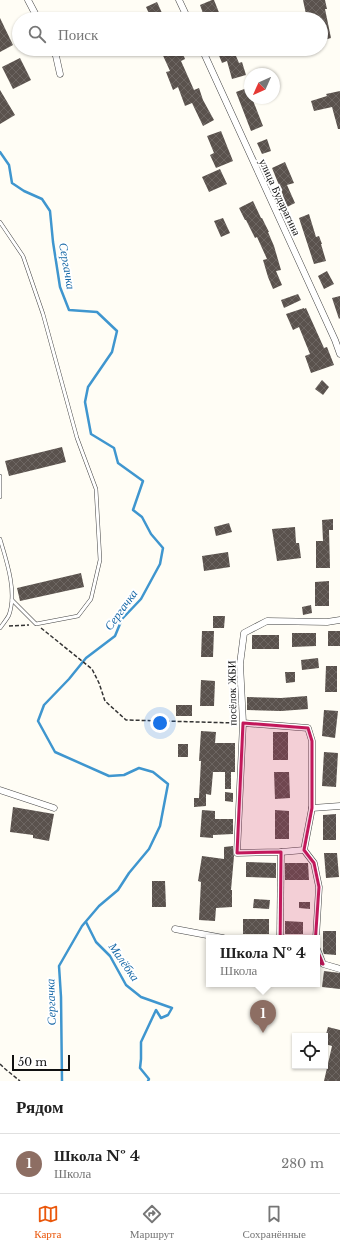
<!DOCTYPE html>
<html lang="ru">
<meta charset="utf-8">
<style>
:root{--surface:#fff;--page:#f2f2f2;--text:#222;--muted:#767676;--line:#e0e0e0;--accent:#ea580c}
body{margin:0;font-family:"Libre Baskerville",serif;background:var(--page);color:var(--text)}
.controls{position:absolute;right:12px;bottom:12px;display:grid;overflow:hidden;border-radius:0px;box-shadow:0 1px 3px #0004}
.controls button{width:36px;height:36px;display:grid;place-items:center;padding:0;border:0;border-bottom:1px solid var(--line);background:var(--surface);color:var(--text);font:20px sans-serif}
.compass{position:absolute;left:244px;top:68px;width:36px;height:36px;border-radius:50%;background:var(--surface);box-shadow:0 1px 3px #0004;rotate:225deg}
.scale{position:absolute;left:12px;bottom:10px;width:58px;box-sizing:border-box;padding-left:4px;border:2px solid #111;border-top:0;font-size:11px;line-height:14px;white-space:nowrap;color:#111;-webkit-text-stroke:3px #fff;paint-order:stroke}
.you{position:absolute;left:160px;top:723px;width:14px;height:14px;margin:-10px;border:3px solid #fff;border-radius:50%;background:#1a73e8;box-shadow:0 0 0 6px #1a73e833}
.badge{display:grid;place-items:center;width:26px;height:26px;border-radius:50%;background:var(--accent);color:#fff;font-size:13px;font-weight:700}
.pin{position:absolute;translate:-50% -33px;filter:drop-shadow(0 1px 2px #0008)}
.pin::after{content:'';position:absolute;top:21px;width:14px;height:12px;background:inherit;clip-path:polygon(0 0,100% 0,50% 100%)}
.popup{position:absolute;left:206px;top:935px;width:114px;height:52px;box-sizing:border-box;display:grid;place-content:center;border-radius:0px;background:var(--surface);filter:drop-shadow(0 1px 3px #0005);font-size:13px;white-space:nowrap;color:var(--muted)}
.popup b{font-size:15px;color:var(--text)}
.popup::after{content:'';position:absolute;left:50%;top:100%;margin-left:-8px;border:8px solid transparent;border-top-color:var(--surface)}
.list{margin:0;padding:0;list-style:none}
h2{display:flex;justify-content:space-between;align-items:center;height:52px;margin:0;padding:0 16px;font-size:17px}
h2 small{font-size:13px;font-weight:400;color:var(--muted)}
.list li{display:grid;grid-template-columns:26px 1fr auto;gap:12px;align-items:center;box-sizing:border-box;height:60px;padding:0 16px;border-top:1px solid var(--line)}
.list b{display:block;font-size:15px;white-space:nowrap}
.list p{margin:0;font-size:13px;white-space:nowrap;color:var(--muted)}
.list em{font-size:13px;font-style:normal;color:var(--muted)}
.icon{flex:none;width:22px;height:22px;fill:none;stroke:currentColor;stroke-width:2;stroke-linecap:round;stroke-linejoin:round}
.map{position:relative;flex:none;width:340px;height:1081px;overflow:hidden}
.search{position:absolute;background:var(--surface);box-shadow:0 1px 3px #0004;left:12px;right:12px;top:12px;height:44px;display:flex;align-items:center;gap:10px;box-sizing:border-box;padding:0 14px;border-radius:22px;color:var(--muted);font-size:15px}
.sheet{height:112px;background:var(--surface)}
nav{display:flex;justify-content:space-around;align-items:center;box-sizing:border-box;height:56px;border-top:1px solid var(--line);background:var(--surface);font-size:11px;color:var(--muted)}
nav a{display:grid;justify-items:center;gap:2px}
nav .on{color:var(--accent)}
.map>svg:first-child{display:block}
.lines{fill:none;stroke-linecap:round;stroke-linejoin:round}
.stream{stroke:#3f96cf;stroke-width:2.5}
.building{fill:url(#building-cross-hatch)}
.lane-casing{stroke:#444;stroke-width:4}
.street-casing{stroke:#444;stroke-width:7}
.path{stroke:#333;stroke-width:1.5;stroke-dasharray:4 2;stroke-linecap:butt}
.lane{stroke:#fff;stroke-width:3}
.street{stroke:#fff;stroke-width:6}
.marked{fill:#c2185b;fill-opacity:0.2;stroke:#c2185b;stroke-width:3;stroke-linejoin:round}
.labels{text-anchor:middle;stroke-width:4;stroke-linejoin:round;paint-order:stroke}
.street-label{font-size:11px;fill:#111;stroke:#fff}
.water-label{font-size:12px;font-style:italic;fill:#1768a6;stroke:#fff}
</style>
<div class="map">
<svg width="340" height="1081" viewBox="0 0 340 1081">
<defs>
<pattern id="building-cross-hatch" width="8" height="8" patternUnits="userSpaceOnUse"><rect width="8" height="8" fill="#5a524d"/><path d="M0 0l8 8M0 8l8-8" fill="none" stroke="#6d6662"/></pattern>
</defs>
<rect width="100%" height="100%" fill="#fffdf5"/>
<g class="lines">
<g class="stream">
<path d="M0,152l9,13 3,18 12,8 18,8 8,12 3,31 7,45 9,23 28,2 20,19 -5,21 -24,35 -3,15 6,32 23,14 4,15 25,18 -10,29 9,7 9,17 12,14 -3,16 -19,35 -19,20 -7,17 -29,22 -17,21 -25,26 -6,16 17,31 54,24 15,-1 15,-7 14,4 15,12 -8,42 -11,23 -20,24 -11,17 -19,16 -17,20 -23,40 2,31 1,84"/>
<path d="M86,922l10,20 14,14 16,29 15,12 31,11 -4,7 -7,3 -5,-8 -15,32v17l-1,9 9,11 -1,2"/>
</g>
</g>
<g class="building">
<path d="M212,0h2l6,15 -11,4h-4l-5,-14z"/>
<path d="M303,0h22l2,9h-2l6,29 -10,3v-22h-14z"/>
<path d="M157,2l5,11 -11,5 -5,-11z"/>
<path d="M0,18l13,27 -13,7z"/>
<path d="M160,49h21l4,10 -4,2 13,29 5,-2 4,12 11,20 -11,6 -11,-23 -7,3 -7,-19 -5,3 -7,-18 4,-1z"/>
<path d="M227,49h6l6,14 3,-1 4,13 -14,4 -5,-18 -5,2 -4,-10z"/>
<path d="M20,58l11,22 -18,9 -11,-22z"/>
<path d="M250,87v11h2l11,28 -12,5 -15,-39z"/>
<path d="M0,90l15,25 -15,9z"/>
<path d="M340,91v38h-2l-6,-22 -18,4 -3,-10 16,-5 -1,-2z"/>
<path d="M221,131l12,30 -17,7 -6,-13 4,-2 -7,-17z"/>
<path d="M267,139l4,12 -9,3 -5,-11z"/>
<path d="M285,162l9,21 -7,2 8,18 -8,4 -5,-12h1l-11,-27z"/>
<path d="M220,169l7,15 -18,8 -7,-15z"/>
<path d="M253,201l8,17h1l7,14h-1l6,14 7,24 -5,1 6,14 -9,4 -5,-12 -5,-17 4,-1 -10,-22 -2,1 -9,-18h-1l-6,-12z"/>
<path d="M309,214l7,23 3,-1 3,8h-1l5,17 -12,3 -15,-46z"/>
<path d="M223,218l7,15 -9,4 -7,-16z"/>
<path d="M327,271l7,13 -10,5 -6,-13z"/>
<path d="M298,294l3,6 -17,8 -3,-8z"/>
<path d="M340,296v22l-1,1 -7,-21z"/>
<path d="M304,308v1l2,-1 18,40 3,-1 7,18 -23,8 -6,-17 5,-2 -11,-27 -6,3 -7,-16z"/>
<path d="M322,380l7,7 -6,8 -8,-6z"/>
<path d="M62,447l4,15 -57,14 -4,-15z"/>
<path d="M333,519v11h-4l1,38h-14v-27h7l-1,-21z"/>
<path d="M229,523l3,9 -16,4 -2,-9z"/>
<path d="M295,527l1,16h3l2,15 -24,3 -5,-32z"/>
<path d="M228,552l2,15 -26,4 -2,-15z"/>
<path d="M81,573l3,14 -64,14 -3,-13z"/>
<path d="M329,581v25h-14v-24z"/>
<path d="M311,605l1,8 -9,2 -1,-8z"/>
<path d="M213,616h12l-1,12h-11z"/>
<path d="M202,631h12l-1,26h-12z"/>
<rect x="328" y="631" width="12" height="15"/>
<path d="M292,633h24v13l-24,1z"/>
<rect x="252" y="635" width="27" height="14"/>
<path d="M318,658l1,10 -17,2 -1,-10z"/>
<path d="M326,666h11v26h-12z"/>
<path d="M285,672h10v10l-9,1z"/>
<path d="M201,680l14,1 -1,25h-14z"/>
<path d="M307,696l1,13 -27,2 -34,-1v-13l34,1z"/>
<rect x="176" y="705" width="16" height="11"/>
<path d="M324,710l14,1 -3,27 -13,-2z"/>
<path d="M201,731l15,1 -1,11h20v29h-4v17h-6v-17h-12l-2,23 -5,-1v12l-12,1v-9h5l2,-37h-2z"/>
<rect x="273" y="732" width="15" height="28"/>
<rect x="178" y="744" width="10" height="13"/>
<path d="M324,752l14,1 -2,34 -14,-1z"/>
<path d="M274,772h15l1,26 -15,1z"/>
<path d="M225,792l8,1v9l-8,-1z"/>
<path d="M13,807l41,7 -5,27 -16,-3v-3l-23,-3z"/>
<path d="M202,810l13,1v8h18v15l-20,1v3l-13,-1z"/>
<path d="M275,810l14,1v28h-14z"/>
<path d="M336,814v26h-13v-25z"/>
<path d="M233,846v7l1,3 -3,34h1v17l-16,1 -1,13 -16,-1 2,-38 -3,-1 4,-25 22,3v-12z"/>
<path d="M324,853h13l2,24 -13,1z"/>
<path d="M246,862l30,1v15l-30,-1z"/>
<path d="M285,863h23l1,17h-24z"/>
<path d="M152,881h13l1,26h-14z"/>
<path d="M254,899l16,1 -1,9 -16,-1z"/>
<path d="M299,902h11v7l-11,-1z"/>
<rect x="243" y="919" width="26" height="15"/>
<path d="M285,921l18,1v12h-18z"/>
<path d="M323,931h13v24l-12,-1 -1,-3z"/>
<path d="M324,971l16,2v16l-18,-2z"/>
<path d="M328,1027l12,3v51h-16l8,-35 -7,-2v-6z"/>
</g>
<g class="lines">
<defs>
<g id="lane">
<path d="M0,222l23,34 20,58 34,124 19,51 4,71 -9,39 -13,17 -42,8 -24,-24"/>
<path d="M0,476v21"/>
<path d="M0,539c7,23 17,53 9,76 -2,4 -6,9 -9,13"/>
</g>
<g id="street">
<path d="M28,0l10,19"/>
<path d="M179,0l9,19"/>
<path d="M52,49l4,7 4,18"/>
<path d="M202,49l133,291 5,14"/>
<path d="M243,723l65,5 4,13v67l-8,42 -23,2 -44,1 6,-130 -3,-59 4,-31 23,-12 60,1 13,-2"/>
<path d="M0,790l54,18"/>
<path d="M312,808l28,-2"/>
<path d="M304,850l10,13 5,24 -3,51"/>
<path d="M175,929l48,9"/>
<path d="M280,938l1,-86"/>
<path d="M317,949l6,15 17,5"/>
</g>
</defs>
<use href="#lane" class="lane-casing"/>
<use href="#street" class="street-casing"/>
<g class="path">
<path d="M9,626l20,-1"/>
<path d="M41,628l51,41 7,14 6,18 21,19 110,3"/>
<path d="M0,1064l4,4 16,13"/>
</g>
<use href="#lane" class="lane"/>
<use href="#street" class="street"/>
</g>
<path class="marked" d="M243,723l65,5 4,13v67l-8,42 10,13 5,24 -4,58 8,19 -43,-15 1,-97 -44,1z"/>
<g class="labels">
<g class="street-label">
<text transform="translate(280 197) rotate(65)" y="4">улица Бударагина</text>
<text transform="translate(232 693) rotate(-91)" y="4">посёлок ЖБИ</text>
</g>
<g class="water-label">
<text transform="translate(67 266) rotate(80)" y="4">Сергачка</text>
<text transform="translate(121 610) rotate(-54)" y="4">Сергачка</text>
<text transform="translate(124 962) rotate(55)" y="4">Малёбка</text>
<text transform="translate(51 1002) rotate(-92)" y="4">Сергачка</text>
</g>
</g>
</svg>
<div class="controls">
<button><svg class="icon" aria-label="locate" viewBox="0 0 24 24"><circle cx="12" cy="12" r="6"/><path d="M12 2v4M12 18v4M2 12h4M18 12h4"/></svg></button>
</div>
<svg class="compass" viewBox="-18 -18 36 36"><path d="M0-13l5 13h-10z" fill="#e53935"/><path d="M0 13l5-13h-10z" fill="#767676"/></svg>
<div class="scale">50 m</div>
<div class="you"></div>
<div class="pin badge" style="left:263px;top:1033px;background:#8d6e63">1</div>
<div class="popup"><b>Школа № 4</b>Школа</div>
<div class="search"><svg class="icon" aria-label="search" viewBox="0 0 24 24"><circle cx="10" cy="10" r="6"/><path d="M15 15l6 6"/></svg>Поиск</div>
</div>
<section class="sheet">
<h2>Рядом<small></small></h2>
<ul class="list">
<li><span class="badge" style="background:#8d6e63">1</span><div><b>Школа № 4</b><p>Школа</p></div><em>280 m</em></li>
</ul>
</section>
<nav>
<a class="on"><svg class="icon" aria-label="map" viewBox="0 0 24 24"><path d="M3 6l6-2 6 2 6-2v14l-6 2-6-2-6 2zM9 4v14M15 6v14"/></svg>Карта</a>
<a><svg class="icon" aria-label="directions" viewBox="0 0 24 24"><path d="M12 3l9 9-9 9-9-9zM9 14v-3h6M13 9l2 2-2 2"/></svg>Маршрут</a>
<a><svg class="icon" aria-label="saved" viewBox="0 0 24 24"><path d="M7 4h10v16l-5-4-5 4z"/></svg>Сохранённые</a>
</nav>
